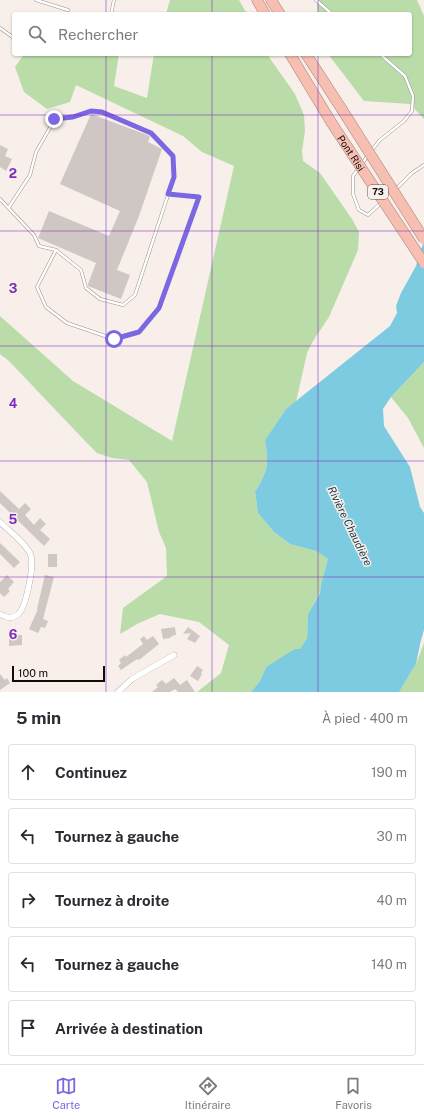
<!DOCTYPE html>
<html lang="fr">
<meta charset="utf-8">
<style>
:root{--surface:#fff;--page:#f2f2f3;--text:#2b2b33;--muted:#7c7c81;--line:#e1e1e2;--accent:#7c67e3}
body{margin:0;font-family:"Public Sans",sans-serif;background:var(--page);color:var(--text)}
.scale{position:absolute;left:12px;bottom:10px;width:93px;box-sizing:border-box;padding-left:4px;border:2px solid #100e0c;border-top:0;font-size:11px;line-height:14px;white-space:nowrap;color:#100e0c;-webkit-text-stroke:3px #f8efeb;paint-order:stroke}
.stop{position:absolute;width:12px;height:12px;margin:-9px;border:3px solid #7c67e3;border-radius:50%;background:#fff}
.stop.end{background:#7c67e3;border-color:#fff;box-shadow:0 1px 4px #0008}
.list{margin:0;padding:0;list-style:none}
h2{display:flex;justify-content:space-between;align-items:center;height:52px;margin:0;padding:0 16px;font-size:17px}
h2 small{font-size:13px;font-weight:400;color:var(--muted)}
.list li{display:grid;grid-template-columns:26px 1fr auto;gap:12px;align-items:center;box-sizing:border-box;height:56px;margin:0 8px 8px;padding:0 8px;border:1px solid var(--line);border-radius:4px}
.list b{display:block;font-size:15px;white-space:nowrap}
.list em{font-size:13px;font-style:normal;color:var(--muted)}
.icon{flex:none;width:22px;height:22px;fill:none;stroke:currentColor;stroke-width:2;stroke-linecap:round;stroke-linejoin:round}
.map{position:relative;flex:none;width:424px;height:692px;overflow:hidden}
.search{position:absolute;background:var(--surface);box-shadow:0 1px 3px #0004;left:12px;right:12px;top:12px;height:44px;display:flex;align-items:center;gap:10px;box-sizing:border-box;padding:0 14px;border-radius:4px;color:var(--muted);font-size:15px}
.sheet{height:372px;background:var(--surface)}
nav{display:flex;justify-content:space-around;align-items:center;box-sizing:border-box;height:56px;border-top:1px solid var(--line);background:var(--surface);font-size:11px;color:var(--muted)}
nav a{display:grid;justify-items:center;gap:2px}
nav .on{color:var(--accent)}
.map>svg:first-child{display:block}
.green{fill:#b9dca8}
.water{fill:#7dcbe1}
.building{fill:#cfc7c3}
.lines{fill:none;stroke-linecap:round;stroke-linejoin:round}
.lane-casing{stroke:#99918d;stroke-width:3.5}
.street-casing{stroke:#99918d;stroke-width:6}
.highway-casing{stroke:#a68177;stroke-width:11}
.lane{stroke:#fff;stroke-width:2.5}
.street{stroke:#fff;stroke-width:5.5}
.highway{stroke:#f7bfb1;stroke-width:10}
.highway-bridge-casing{stroke:#a68177;stroke-width:11;stroke-linecap:butt}
.highway-bridge{stroke:#f7bfb1;stroke-width:10}
.route{stroke:#7c67e3;stroke-width:5}
.grid{fill:none;stroke:#7b2cbf;stroke-width:1;stroke-opacity:0.55}
.labels{text-anchor:middle;stroke-width:3;stroke-linejoin:round;paint-order:stroke}
.shield{fill:#f8efeb;stroke:#56524f;stroke-width:1}
.shield-label{font-size:9px;font-weight:bold;fill:#100e0c}
.street-label{font-size:10px;fill:#100e0c;stroke:#f8efeb}
.water-label{font-size:11px;font-style:italic;fill:#163a44;stroke:#f8efeb}
.grid-label{font-size:13px;text-anchor:middle;font-weight:bold;fill:#7b2cbf;stroke:#f8efeb;stroke-width:3;stroke-linejoin:round;paint-order:stroke}
</style>
<div class="map">
<svg width="424" height="692" viewBox="0 0 424 692">
<rect width="100%" height="100%" fill="#f8efeb"/>
<g class="green">
<path d="M170,0h69l8,14h-81z"/>
<path d="M317,0h100l7,16v103l-14,-15 -46,-3 -36,-47h82v-40h-92z"/>
<path d="M24,54h95l-5,32 33,12 7,-44h114l3,6 24,34 9,21 1,16 -3,20 1,10 17,12 32,46 7,13 -1,18 -29,67 -16,24 -6,12 -11,49 -10,7 -21,31c4,26 3,30 -10,52l3,21 16,19 16,12 26,7 12,8 -7,25 -1,8 -12,22 -1,24 -7,11 -34,18 -6,14 -9,11h-54l24,-19 8,-28 -30,-23 -39,-8 -21,9 -19,11 3,-26 44,-32 -1,-28 -7,-16 -12,-50 -18,-22 -17,-2 -15,-5 -11,-11 -77,-81 -9,-7v-38l73,65 99,60 62,-275 -32,-14 -19,-16 -107,-51 -6,17 -23,7 -23,-17 -9,-25z"/>
<path d="M424,362v86l-16,-30 -17,-21z"/>
<path d="M424,643v49h-25l17,-28z"/>
</g>
<path class="water" d="M424,242v120l-33,35 -8,12 1,17 26,41 10,40 4,6v117l-3,10 -5,24 -17,28h-148l9,-11 6,-14 29,-18h5l7,-11 1,-24 12,-21 1,-9 7,-25 -12,-8 -26,-7 -16,-12 -16,-19 -3,-21c13,-22 14,-26 10,-52l21,-31 104,-83 7,-13 -1,-7 5,-13 15,-27 4,-15z"/>
<g class="building">
<path d="M91,114l59,22 -2,6 14,7 -23,67 -22,54 13,5 -9,24 -33,-13v-2l8,-21 -58,-25 11,-27 60,25 11,-25 -60,-27z"/>
<path d="M0,145l8,4 -3,7 7,3 -6,12 -6,-4z"/>
<path d="M0,491l19,18 6,-6 6,6 -6,6 9,10 6,-7 6,6 -6,6 10,9 -6,7 -44,-43z"/>
<path d="M0,543l20,19 -6,6 -14,-14z"/>
<rect x="48" y="554" width="9" height="13"/>
<path d="M7,575l7,7 -6,7 2,2 -6,6 -4,-4v-11z"/>
<path d="M45,575l9,2 -11,42 5,2 -3,7 -4,-1 -3,6 -9,-4 9,-20h-1z"/>
<path d="M175,627l1,8 -4,1 -2,2 -7,1 -2,-10z"/>
<path d="M188,627l12,9 -5,7 -8,-4 4,-6 -8,1z"/>
<path d="M9,635h13v10l-13,1z"/>
<path d="M144,636l3,4 6,-4 6,8 -20,16 -1,-1 -4,2 -13,9 -3,-4 3,-3 -2,-3 6,-5 1,2 17,-13 -3,-5z"/>
<path d="M197,666l6,4 -2,3 1,1 -4,7 -8,-5z"/>
<path d="M0,674l5,6 2,-2 3,5 -10,7z"/>
<path d="M174,678l6,7 7,-5 8,12h-17l-3,-3 -5,3h-18l6,-5 -2,-2 6,-5 4,4z"/>
</g>
<g class="lines">
<defs>
<g id="lane">
<path d="M36,0l32,10"/>
<path d="M316,0l16,14"/>
<path d="M111,14l3,-14"/>
<path d="M0,28l14,10"/>
<path d="M371,151l9,-11 24,-19 8,-10 1,-15 -8,-20 -25,-22"/>
<path d="M362,164l6,-9"/>
<path d="M359,168l-6,8v18l6,16 9,5 13,-12"/>
<path d="M396,189l16,-16 12,-8"/>
<path d="M0,199l34,36 5,11 17,4 25,20 5,18 14,11 23,6 12,-10 39,-118 -1,-21 -22,-23 -49,-21 -11,-1 -18,6 -18,2 -19,33 -6,23 -21,32"/>
<path d="M56,250l-19,37 9,20 21,16 47,16 25,-7 20,-24 40,-111 -31,-3"/>
</g>
<g id="street">
<path d="M0,522c9,9 28,23 31,34 3,10 -5,54 -14,59 -5,4 -12,2 -17,-1"/>
<path d="M118,692l14,-13 42,-24"/>
</g>
<g id="highway">
<path d="M257,0l8,14"/>
<path d="M271,0l9,14"/>
<path d="M290,54l41,68"/>
<path d="M306,54l35,54"/>
</g>
</defs>
<use href="#lane" class="lane-casing"/>
<use href="#street" class="street-casing"/>
<use href="#highway" class="highway-casing"/>
<use href="#lane" class="lane"/>
<use href="#street" class="street"/>
<use href="#highway" class="highway"/>
<defs>
<g id="highway-bridge">
<path d="M341,108l83,131"/>
<path id="s1" d="M331,122l93,141"/>
</g>
</defs>
<use href="#highway-bridge" class="highway-bridge-casing"/>
<use href="#highway-bridge" class="highway-bridge"/>
</g>
<g class="lines">
<path class="route" d="M54,119l19,-2 18,-6 11,1 49,21 22,23 1,21 -6,17 31,3 -40,111 -20,24 -25,7"/>
</g>
<path class="grid" d="M106,0v14M212,0v14M318,0v14M106,54v638M212,54v638M318,54v638M0,115h424M0,231h424M0,346h424M0,461h424M0,577h424"/>
<g class="labels">
<rect class="shield" x="368" y="185" width="20" height="14" rx="3"/>
<g class="shield-label">
<text x="378" y="195">73</text>
</g>
<g class="street-label">
<text dy="4" stroke="none"><textPath href="#s1" startOffset="37">Pont Risi</textPath></text>
</g>
<g class="water-label">
<text transform="translate(350 526) rotate(64)" y="4">Rivière Chaudière</text>
</g>
</g>
<g class="grid-label">
<text x="13" y="178">2</text>
<text x="13" y="293">3</text>
<text x="13" y="408">4</text>
<text x="13" y="524">5</text>
<text x="13" y="639">6</text>
</g>
</svg>
<div class="scale">100 m</div>
<div class="stop" style="left:114px;top:339px"></div>
<div class="stop end" style="left:54px;top:119px"></div>
<div class="search"><svg class="icon" aria-label="search" viewBox="0 0 24 24"><circle cx="10" cy="10" r="6"/><path d="M15 15l6 6"/></svg>Rechercher</div>
</div>
<section class="sheet">
<h2>5 min<small>À pied · 400 m</small></h2>
<ul class="list">
<li><svg class="icon" aria-label="ahead" viewBox="0 0 24 24"><path d="M12 20V5M6 11l6-6 6 6"/></svg><div><b>Continuez</b></div><em>190 m</em></li>
<li><svg class="icon" aria-label="left" viewBox="0 0 24 24"><path d="M17 20v-9H6M10 6l-5 5 5 5"/></svg><div><b>Tournez à gauche</b></div><em>30 m</em></li>
<li><svg class="icon" aria-label="right" viewBox="0 0 24 24"><path d="M7 20v-9h11M14 6l5 5-5 5"/></svg><div><b>Tournez à droite</b></div><em>40 m</em></li>
<li><svg class="icon" aria-label="left" viewBox="0 0 24 24"><path d="M17 20v-9H6M10 6l-5 5 5 5"/></svg><div><b>Tournez à gauche</b></div><em>140 m</em></li>
<li><svg class="icon" aria-label="arrive" viewBox="0 0 24 24"><path d="M6 21V4h12l-3 4 3 4H6"/></svg><div><b>Arrivée à destination</b></div></li>
</ul>
</section>
<nav>
<a class="on"><svg class="icon" aria-label="map" viewBox="0 0 24 24"><path d="M3 6l6-2 6 2 6-2v14l-6 2-6-2-6 2zM9 4v14M15 6v14"/></svg>Carte</a>
<a><svg class="icon" aria-label="directions" viewBox="0 0 24 24"><path d="M12 3l9 9-9 9-9-9zM9 14v-3h6M13 9l2 2-2 2"/></svg>Itinéraire</a>
<a><svg class="icon" aria-label="saved" viewBox="0 0 24 24"><path d="M7 4h10v16l-5-4-5 4z"/></svg>Favoris</a>
</nav>
